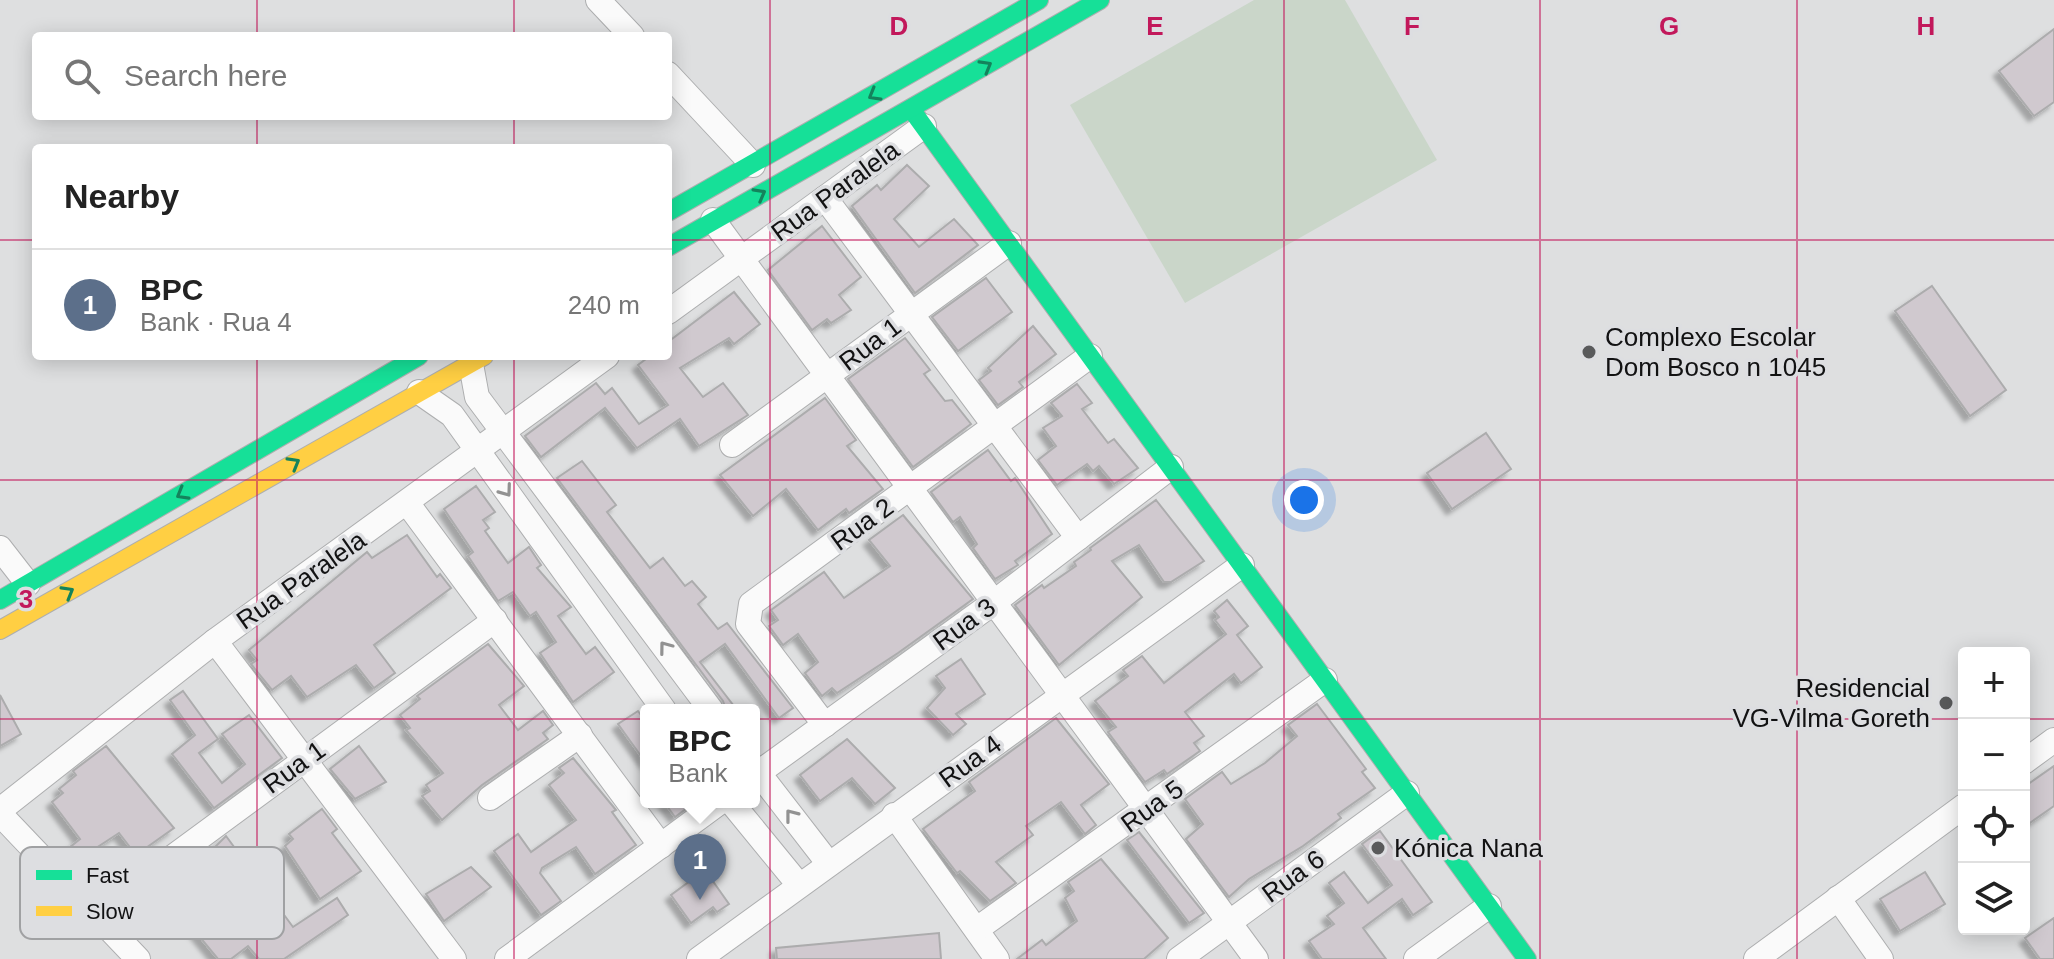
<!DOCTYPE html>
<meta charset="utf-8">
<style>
:root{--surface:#fff;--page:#f6f6f6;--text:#222;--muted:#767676;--line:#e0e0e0;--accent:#0b8043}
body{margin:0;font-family:Helvetica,sans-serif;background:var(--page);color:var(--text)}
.controls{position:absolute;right:24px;bottom:24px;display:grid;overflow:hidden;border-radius:8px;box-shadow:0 4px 20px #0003}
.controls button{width:72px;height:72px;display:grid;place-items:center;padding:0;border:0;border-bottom:2px solid var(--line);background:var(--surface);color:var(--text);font:40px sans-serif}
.you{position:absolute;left:1304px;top:500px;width:28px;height:28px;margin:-20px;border:6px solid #fff;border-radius:50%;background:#1a73e8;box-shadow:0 0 0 12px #1a73e833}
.badge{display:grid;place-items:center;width:52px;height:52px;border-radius:50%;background:var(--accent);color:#fff;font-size:26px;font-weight:700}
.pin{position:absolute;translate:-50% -66px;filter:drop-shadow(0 2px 4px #0008)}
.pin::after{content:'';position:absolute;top:42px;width:28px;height:24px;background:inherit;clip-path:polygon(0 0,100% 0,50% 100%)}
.popup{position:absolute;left:640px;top:704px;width:120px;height:104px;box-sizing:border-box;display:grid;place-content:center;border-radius:8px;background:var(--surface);filter:drop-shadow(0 2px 6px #0005);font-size:26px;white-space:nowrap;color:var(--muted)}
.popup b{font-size:30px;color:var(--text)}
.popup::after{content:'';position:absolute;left:50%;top:100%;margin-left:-16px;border:16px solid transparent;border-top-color:var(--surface)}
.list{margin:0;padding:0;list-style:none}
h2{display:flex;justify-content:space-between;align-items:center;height:104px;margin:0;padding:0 32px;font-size:34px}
h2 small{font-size:26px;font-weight:400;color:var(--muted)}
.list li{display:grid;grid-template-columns:52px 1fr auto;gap:24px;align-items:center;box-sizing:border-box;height:112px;padding:0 32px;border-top:2px solid var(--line)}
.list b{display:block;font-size:30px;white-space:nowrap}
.list p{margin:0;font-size:26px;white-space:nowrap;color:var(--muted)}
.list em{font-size:26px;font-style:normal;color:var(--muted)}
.icon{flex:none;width:44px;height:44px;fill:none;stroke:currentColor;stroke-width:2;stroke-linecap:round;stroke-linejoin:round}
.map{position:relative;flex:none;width:2054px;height:959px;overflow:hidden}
.search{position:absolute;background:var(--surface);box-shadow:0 4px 20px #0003;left:32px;top:32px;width:640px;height:88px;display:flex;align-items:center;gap:20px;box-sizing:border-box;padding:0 28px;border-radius:8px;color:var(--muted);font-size:30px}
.panel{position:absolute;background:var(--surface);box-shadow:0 4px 20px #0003;left:32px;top:144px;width:640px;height:216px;border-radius:8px}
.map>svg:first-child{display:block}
.green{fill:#cad6c9}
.building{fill:#d0c9cf;stroke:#acacad;stroke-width:2;filter:url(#shadow)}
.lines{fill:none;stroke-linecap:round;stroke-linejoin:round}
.street-casing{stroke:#adaeaf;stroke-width:26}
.fast-casing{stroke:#adaeaf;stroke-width:20}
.slow-casing{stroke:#adaeaf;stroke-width:20}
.street{stroke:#fafafa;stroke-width:24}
.fast{stroke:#16e098;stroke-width:18}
.slow{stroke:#ffcf43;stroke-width:18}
.oneway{stroke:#14835c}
.oneway2{stroke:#929292}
.grid{fill:none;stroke:#c2185b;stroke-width:2;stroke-opacity:0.55}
.poi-dot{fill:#595a5b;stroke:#dddee1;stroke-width:3}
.labels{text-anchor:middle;stroke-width:7;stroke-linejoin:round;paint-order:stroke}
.street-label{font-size:26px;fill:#121213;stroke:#dddee1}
.poi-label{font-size:26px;fill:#121213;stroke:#dddee1;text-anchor:start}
.key{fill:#dddee1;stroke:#a0a1a3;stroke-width:2}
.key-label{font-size:22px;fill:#121213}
.grid-label{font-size:26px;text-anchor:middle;font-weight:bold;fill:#c2185b;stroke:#dddee1;stroke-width:7;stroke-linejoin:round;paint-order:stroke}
</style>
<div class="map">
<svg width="2054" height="959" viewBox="0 0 2054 959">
<defs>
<filter id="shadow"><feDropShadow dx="-5.5" dy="5.5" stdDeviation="2" flood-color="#0004"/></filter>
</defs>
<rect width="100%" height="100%" fill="#dedfe0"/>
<path class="green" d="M1254,0h91l92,160 -252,143 -115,-198z"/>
<g class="building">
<path d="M2054,29v73l-20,14 -35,-45z"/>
<path d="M907,165l22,21 -35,33 25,28 35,-28 24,26 -63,48 -63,-87 25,-21 4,5z"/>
<path d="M822,226l39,51 -22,18 12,15 -20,13 -4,-4 -15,11 -44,-60z"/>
<path d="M986,278l26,34 -54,39 -26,-34z"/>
<path d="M1932,286l74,104 -36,26 -75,-105z"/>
<path d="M734,292l26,32 -26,20 -5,-6 -49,30 23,29 20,-14 25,32 -49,31 -19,-27 -43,29 -32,-40 -64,49 -16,-21 71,-53 9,11 7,-6 27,36 29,-19 -30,-40 12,-9h18v-14z"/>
<path d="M1033,326l23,28 -37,28 4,5 -25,18 -19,-25 12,-9 -3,-3z"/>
<path d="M905,338l25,32 -6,4 21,27 7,-1 19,24 -58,43 -65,-88z"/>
<path d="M1077,384l15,19 -10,6 26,34 6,-4 24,29 -24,16 -15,-18 -6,5 -6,-7 -30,21 -19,-25 18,-14 -13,-18 19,-12 -11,-13z"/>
<path d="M825,398l31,42 -9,6 36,43 -34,24 -3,-4 -28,21 -32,-41 -33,27 -33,-41z"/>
<path d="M1486,433l25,36 -59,40 -25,-36z"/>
<path d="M988,450l23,31 4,-3 37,56 -37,27 3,4 -23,14 -22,-31 4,-4 -17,-27 -7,5 -22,-30z"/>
<path d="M582,461l34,44 -9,7 43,56 13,-10 22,28 7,-5 14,16 -8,7 20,25 9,-6 66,85 -14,10 -54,-74 -25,18 37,48h-11l-3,-9 -166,-223z"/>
<path d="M476,486l19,26 -12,8 6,8 -4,3 23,32 21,-16 12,18 -4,3 34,39 -13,9 28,38 9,-7 19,25 -41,30 -33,-49 16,-11 -20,-30 -6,4 -17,-24 -15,9 -30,-45 5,-4 -29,-43z"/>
<path d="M1156,500l48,61 -33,21h-7l-25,-37 -27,16 30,36 -83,68 -44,-60 27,-20 2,3 32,-22 -2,-4 17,-12 -1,-2z"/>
<path d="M903,515l70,84 -75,54 -61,40 -5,-5 -10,8 -17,-23 13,-11 -20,-28 -15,11 -14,-19 9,-6 -7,-10 53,-38 20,26 46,-32 -21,-26z"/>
<path d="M407,535l30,42 3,-3 11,14 -77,57 21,28 -21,15 -18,-23 -49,32 -16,-21 -19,14 -21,-26 6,-4 -8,-10 118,-98 5,6z"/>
<path d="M1227,600l21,26 -11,9 25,32 -21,16 -7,-9 -49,38 19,24 -10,7 6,8 -33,23 -3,-4 -19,12 -37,-50 8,-5 -21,-26 33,-25 -5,-6 19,-14 22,27 62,-49 -11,-14 4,-3 -5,-6z"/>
<path d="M488,644l36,42 -25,19 19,25 25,-19 10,14 -10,8 5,6 -66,46 -40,35 -20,-24 8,-5 -4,-6 17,-12 -37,-43 4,-2 -10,-13 20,-16 -3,-3z"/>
<path d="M961,659l24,35 -29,20 10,10 -13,11 -26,-27 18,-20 -9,-12z"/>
<path d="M183,691l35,48 -19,14 23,30 23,-19 -23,-30 27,-19 33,43 -68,50 -42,-54 23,-19 -25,-35z"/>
<path d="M0,695l21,39 -21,12z"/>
<path d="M1317,704l49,65 -4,3 13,16 -37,26 3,4 -38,28 -54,33 -20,18 -43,-58 17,-15 -18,-25 37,-27 9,12 34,-21 32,-27 -9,-11z"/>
<path d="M638,711l8,11v41l-28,-39z"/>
<path d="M1056,718l53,66 -28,21 15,20 -11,9 -24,-32 -35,24 7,9 -37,27 20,21 -26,18 -30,-30 -3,2 -34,-44 52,-38 -6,-9z"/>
<path d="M847,739l48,49 -20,16 -23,-26 -32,23 -20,-26z"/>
<path d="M106,746l68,82 -38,27 -17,-22 -46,30 -9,-11 16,-13 -28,-37 11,-9 -4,-4 17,-14 -3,-4z"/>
<path d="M359,746l27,36 -31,17 -25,-30z"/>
<path d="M573,758l43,52 -4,2 24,33 -41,29 -19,-27 -34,21 -2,5 21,28 -20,14 -47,-64 24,-17 13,18 45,-32 -27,-35 15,-12 -5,-5z"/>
<path d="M2054,766v40l-30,21v-40z"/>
<path d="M664,802h31l-20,15z"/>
<path d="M322,809l15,20 -5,4 29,38 -41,28 -35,-53 8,-7 -4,-5z"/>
<path d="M1380,831l52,71 -19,13 -11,-16 -39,29 23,31h-64l-13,-18 25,-17 -7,-8 17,-13 -15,-20 15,-11 24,31 24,-18 -30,-41z"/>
<path d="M1139,832l65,81 -15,10 -62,-83z"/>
<path d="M226,836l67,91 44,-29 11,17 -64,44h-25l-11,-13 -17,13h-13l-34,-41 40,-32 -20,-28z"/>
<path d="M1101,859l67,79 -24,21h-127l25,-19 4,5 31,-24 -12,-23 9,-7 -6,-9z"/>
<path d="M471,867l20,20 -47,34 -18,-27z"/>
<path d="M705,870l24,34 -12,8 -4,-5 -22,16 -20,-28z"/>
<path d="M1925,872l20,32 -45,27 -20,-32z"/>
<path d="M2054,918v41h-14l-15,-21z"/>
<path d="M939,933l2,26h-164l-1,-11z"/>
</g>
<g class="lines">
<defs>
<g id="street">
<path d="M598,0l34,36"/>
<path d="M668,74l85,91"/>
<path d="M825,198l253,340"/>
<path d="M713,220l543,739"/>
<path d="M668,312l256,-186"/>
<path d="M471,364l6,33 234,313"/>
<path d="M419,392l33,23 212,295"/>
<path d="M732,445l277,-202"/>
<path d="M408,504l253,342"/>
<path d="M0,548l28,36"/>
<path d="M215,641l239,318"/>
<path d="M825,725l-77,-101 3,-20 339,-248"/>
<path d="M2024,762l30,-22"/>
<path d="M754,767l75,97"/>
<path d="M754,776l239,-173 178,-136"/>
<path d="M490,798l90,-63"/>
<path d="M731,802l68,83"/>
<path d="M0,810l215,-169 392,-285"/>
<path d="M0,814l138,145"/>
<path d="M894,815l103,144"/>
<path d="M1838,898l43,61"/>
<path d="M94,915l401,-295"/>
<path d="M977,929l348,-249"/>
<path d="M507,959l213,-157"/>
<path d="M699,959l543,-394"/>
<path d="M1179,959l228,-166"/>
<path d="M1416,959l73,-53"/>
<path d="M1756,959l208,-153"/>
</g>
<g id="fast">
<path d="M911,109l616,850"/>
<path d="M668,212l371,-212"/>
<path d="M668,247l432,-247"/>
<path d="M0,600l419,-244"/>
</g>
<path id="slow" d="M0,630l484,-274"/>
</defs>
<use href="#street" class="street-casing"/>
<use href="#fast" class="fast-casing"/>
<use href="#slow" class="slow-casing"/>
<use href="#street" class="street"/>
<use href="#fast" class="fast"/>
<use href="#slow" class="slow"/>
</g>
<defs><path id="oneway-chevron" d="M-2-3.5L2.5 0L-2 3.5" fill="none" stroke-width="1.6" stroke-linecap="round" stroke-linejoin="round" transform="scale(2)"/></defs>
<g class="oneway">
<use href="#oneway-chevron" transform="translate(986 66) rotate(-30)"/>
<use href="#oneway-chevron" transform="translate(874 95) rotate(150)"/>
<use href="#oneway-chevron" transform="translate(760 194) rotate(-29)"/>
<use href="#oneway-chevron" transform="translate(294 463) rotate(-30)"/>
<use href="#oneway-chevron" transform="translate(182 494) rotate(150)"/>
<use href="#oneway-chevron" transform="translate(68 592) rotate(-30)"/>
</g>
<g class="oneway2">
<use href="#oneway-chevron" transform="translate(506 491) rotate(54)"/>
<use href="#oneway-chevron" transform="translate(665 647) rotate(-127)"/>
<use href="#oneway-chevron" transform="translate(791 815) rotate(-128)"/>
</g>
<path class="grid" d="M257,0v36M514,0v36M770,0v959M1027,0v959M1284,0v959M1540,0v959M1797,0v959M257,116v32M514,116v32M0,240h36M668,240h1386M257,356v603M514,356v603M0,480h2054M0,719h1964M2024,719h30"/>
<g class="poi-dot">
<circle cx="1589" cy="352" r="8"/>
<circle cx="1946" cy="703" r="8"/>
<circle cx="1378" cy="848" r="8"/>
</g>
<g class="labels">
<g class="street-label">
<text transform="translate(835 191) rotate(-36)" y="9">Rua Paralela</text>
<text transform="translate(870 344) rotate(-37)" y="9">Rua 1</text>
<text transform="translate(862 524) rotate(-36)" y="9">Rua 2</text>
<text transform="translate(301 580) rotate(-35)" y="9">Rua Paralela</text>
<text transform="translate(964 624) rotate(-36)" y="9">Rua 3</text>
<text transform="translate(970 761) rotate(-36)" y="9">Rua 4</text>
<text transform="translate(294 767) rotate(-36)" y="9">Rua 1</text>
<text transform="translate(1152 806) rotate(-36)" y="9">Rua 5</text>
<text transform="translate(1293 876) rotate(-36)" y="9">Rua 6</text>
</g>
<g class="poi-label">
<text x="1605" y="346">Complexo Escolar<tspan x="1605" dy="30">Dom Bosco n 1045</tspan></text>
<text x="1930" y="697" text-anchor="end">Residencial<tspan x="1930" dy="30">VG-Vilma Goreth</tspan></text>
<text x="1394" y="857">Kónica Nana</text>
</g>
</g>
<rect x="20" y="847" width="264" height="92" rx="12" class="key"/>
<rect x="36" y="870" width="36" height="10" fill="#16e098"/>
<rect x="36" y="906" width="36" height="10" fill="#ffcf43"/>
<g class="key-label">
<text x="86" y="883">Fast</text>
<text x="86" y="919">Slow</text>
</g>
<g class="grid-label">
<text x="899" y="35">D</text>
<text x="1155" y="35">E</text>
<text x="1412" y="35">F</text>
<text x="1669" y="35">G</text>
<text x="1926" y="35">H</text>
<text x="26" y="608">3</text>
</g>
</svg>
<div class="controls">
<button>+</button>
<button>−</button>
<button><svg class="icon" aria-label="locate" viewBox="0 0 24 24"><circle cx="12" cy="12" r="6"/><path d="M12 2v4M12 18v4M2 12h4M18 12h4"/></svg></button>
<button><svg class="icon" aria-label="layers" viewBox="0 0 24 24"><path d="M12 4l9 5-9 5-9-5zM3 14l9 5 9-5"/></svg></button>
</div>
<div class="you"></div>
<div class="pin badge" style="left:700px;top:900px;background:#5c6f8a">1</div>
<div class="popup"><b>BPC</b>Bank</div>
<div class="search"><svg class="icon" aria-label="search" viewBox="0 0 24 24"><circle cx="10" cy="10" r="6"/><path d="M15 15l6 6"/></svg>Search here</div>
<section class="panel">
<h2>Nearby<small></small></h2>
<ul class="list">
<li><span class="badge" style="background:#5c6f8a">1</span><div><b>BPC</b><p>Bank · Rua 4</p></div><em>240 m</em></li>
</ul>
</section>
</div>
